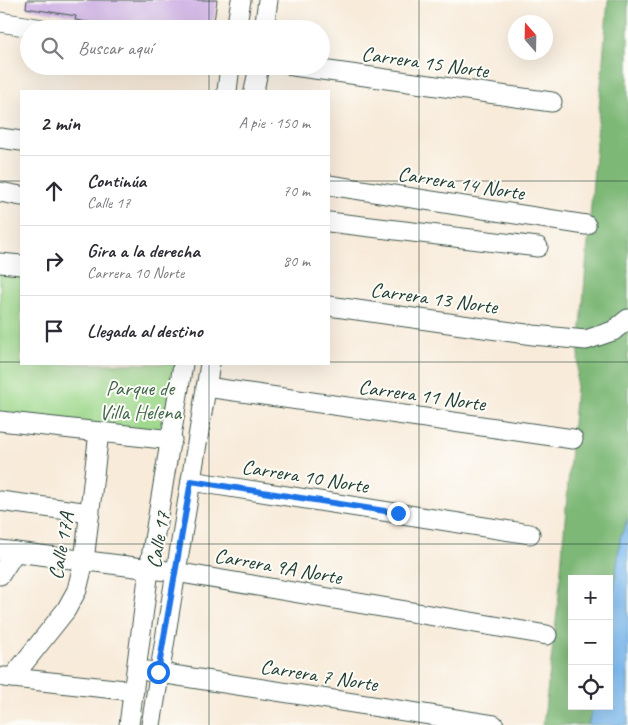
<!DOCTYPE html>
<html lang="es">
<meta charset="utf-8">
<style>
:root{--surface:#fff;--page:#f7f7f7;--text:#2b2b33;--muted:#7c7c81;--line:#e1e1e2}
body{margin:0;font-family:Caveat,sans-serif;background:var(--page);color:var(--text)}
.controls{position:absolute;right:15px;bottom:15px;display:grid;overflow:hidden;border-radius:0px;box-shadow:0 5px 20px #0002}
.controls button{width:45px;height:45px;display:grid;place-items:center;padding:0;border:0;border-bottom:1px solid var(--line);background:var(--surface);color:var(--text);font:25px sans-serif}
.compass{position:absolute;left:508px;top:15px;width:45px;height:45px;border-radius:50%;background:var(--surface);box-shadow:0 5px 20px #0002;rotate:340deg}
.stop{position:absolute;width:15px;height:15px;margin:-11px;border:4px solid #1a73e8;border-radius:50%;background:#fff}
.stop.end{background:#1a73e8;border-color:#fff;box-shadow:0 1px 5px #0008}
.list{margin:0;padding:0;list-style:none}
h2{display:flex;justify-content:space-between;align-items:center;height:65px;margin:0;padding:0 20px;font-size:21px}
h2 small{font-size:16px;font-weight:400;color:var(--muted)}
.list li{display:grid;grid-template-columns:32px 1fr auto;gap:15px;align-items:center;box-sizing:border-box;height:70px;padding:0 20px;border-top:1px solid var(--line)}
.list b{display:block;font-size:19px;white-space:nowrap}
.list p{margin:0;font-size:16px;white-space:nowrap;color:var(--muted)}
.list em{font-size:16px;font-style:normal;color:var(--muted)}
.icon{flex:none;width:28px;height:28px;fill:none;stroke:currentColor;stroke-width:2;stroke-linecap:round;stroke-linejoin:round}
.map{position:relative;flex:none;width:628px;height:725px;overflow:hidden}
.search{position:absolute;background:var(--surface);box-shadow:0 5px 20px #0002;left:20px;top:20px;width:310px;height:55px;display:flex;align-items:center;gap:12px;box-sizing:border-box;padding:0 18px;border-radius:28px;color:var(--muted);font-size:19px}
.panel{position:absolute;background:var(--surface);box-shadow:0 5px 20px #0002;left:20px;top:90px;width:310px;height:275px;border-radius:0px}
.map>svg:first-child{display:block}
.green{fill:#9cd78a;stroke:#5e8a5f}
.forest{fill:#7db876;stroke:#4e7a55}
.water{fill:#7dbbf0;stroke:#4e7c92}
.building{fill:#cbace2}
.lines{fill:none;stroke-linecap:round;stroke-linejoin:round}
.minor-casing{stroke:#40574d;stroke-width:21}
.minor{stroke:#fff;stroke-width:19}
.route{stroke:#1a73e8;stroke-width:6}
.grid{fill:none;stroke:#1f3d34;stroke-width:1;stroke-opacity:0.55}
.labels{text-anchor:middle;stroke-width:4;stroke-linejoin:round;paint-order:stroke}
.street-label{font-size:21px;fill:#1f3d34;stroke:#fdfcf7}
.park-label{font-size:21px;fill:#3e644a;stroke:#fdfcf7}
</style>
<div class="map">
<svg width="628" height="725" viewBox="0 0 628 725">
<rect width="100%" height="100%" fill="#fdfcf7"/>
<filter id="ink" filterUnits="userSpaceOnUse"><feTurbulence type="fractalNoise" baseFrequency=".02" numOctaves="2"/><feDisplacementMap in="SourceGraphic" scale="10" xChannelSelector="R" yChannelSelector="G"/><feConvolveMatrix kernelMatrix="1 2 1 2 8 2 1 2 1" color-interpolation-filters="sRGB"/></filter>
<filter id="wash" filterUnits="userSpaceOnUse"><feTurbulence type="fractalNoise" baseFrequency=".0096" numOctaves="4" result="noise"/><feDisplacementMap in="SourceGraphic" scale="20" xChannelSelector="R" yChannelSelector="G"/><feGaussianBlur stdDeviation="1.12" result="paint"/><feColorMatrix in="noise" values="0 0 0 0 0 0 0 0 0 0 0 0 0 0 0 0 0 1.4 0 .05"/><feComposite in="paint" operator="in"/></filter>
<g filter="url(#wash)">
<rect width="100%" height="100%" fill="#f8ebda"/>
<path class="green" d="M0,263l21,2v99h162l-11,76 -172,-19z"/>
<path class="forest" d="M608,0h20v518l-8,21 -11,96v-56h-37v127h21l-5,19h-45l15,-120z"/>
<path class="water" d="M628,518v207h-40l5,-19h16v-71l11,-96z"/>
<g id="blocks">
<path class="building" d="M27,0h190l-4,29h-83l-55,-9 1,-4 -50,-8z"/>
</g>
</g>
<g filter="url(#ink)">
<use href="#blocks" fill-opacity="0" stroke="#40574d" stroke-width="1"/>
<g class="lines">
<defs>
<g id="minor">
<path d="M0,22l43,7"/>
<path d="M236,29l5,-29"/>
<path d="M264,29l4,-29"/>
<path d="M293,66l259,36"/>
<path d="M227,91l3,-25"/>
<path d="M254,91l5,-25"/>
<path d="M0,138l21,3"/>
<path d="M329,185l257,40"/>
<path d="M0,192l21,4"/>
<path d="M329,222l209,25"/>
<path d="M0,263l21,2"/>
<path d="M329,306l204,29 53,5 27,-9 15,-12"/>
<path d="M206,387l367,52"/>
<path d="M0,421l172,19"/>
<path d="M191,481l339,53"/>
<path d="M0,501l90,12"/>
<path d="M0,550l175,22 372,63"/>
<path d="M0,575l15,-23"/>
<path d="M147,671l347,54"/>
<path d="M4,677l130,14"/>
<path d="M12,678l54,-68 11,-20 7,-29 15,-129"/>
<path d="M129,725l20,-155 34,-206"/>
<path d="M151,725l59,-361"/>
</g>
</defs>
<use href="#minor" class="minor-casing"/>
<use href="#minor" class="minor"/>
</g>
</g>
<g class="lines" filter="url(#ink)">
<path class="route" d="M158,672l33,-191 207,32"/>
</g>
<path class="grid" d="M209,0v29M419,0v725M209,66v25M0,181h21M329,181h299M0,362h21M329,362h299M209,364v361M0,544h628"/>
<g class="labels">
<g class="street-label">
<text transform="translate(425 62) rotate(8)" y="7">Carrera 15 Norte</text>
<text transform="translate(461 183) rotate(9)" y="7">Carrera 14 Norte</text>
<text transform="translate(434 298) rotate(8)" y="7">Carrera 13 Norte</text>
<text transform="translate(422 395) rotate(8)" y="7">Carrera 11 Norte</text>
<text transform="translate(305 476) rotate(9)" y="7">Carrera 10 Norte</text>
<text transform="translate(158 540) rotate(-80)" y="7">Calle 17</text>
<text transform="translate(61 546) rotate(-80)" y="7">Calle 17A</text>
<text transform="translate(278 566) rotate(10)" y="7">Carrera 9A Norte</text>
<text transform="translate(319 675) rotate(9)" y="7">Carrera 7 Norte</text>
</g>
<g class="park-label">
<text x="140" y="395">Parque de<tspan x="140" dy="24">Villa Helena</tspan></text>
</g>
</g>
</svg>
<div class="controls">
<button>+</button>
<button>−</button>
<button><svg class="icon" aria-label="locate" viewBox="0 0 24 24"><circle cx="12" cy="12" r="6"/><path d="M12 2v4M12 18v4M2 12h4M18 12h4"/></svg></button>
</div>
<svg class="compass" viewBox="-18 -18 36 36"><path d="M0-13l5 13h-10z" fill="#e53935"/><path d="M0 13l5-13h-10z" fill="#7c7c81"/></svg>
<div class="stop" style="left:158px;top:672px"></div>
<div class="stop end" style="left:398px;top:513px"></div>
<div class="search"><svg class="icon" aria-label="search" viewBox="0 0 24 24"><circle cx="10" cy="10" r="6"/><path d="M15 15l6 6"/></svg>Buscar aquí</div>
<section class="panel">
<h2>2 min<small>A pie · 150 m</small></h2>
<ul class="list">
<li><svg class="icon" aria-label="ahead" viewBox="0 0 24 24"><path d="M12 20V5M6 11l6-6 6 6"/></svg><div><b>Continúa</b><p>Calle 17</p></div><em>70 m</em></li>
<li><svg class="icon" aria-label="right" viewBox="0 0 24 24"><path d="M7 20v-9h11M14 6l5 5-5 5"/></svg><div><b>Gira a la derecha</b><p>Carrera 10 Norte</p></div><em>80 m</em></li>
<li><svg class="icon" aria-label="arrive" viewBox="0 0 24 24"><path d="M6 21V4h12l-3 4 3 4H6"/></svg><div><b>Llegada al destino</b></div></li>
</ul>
</section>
</div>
